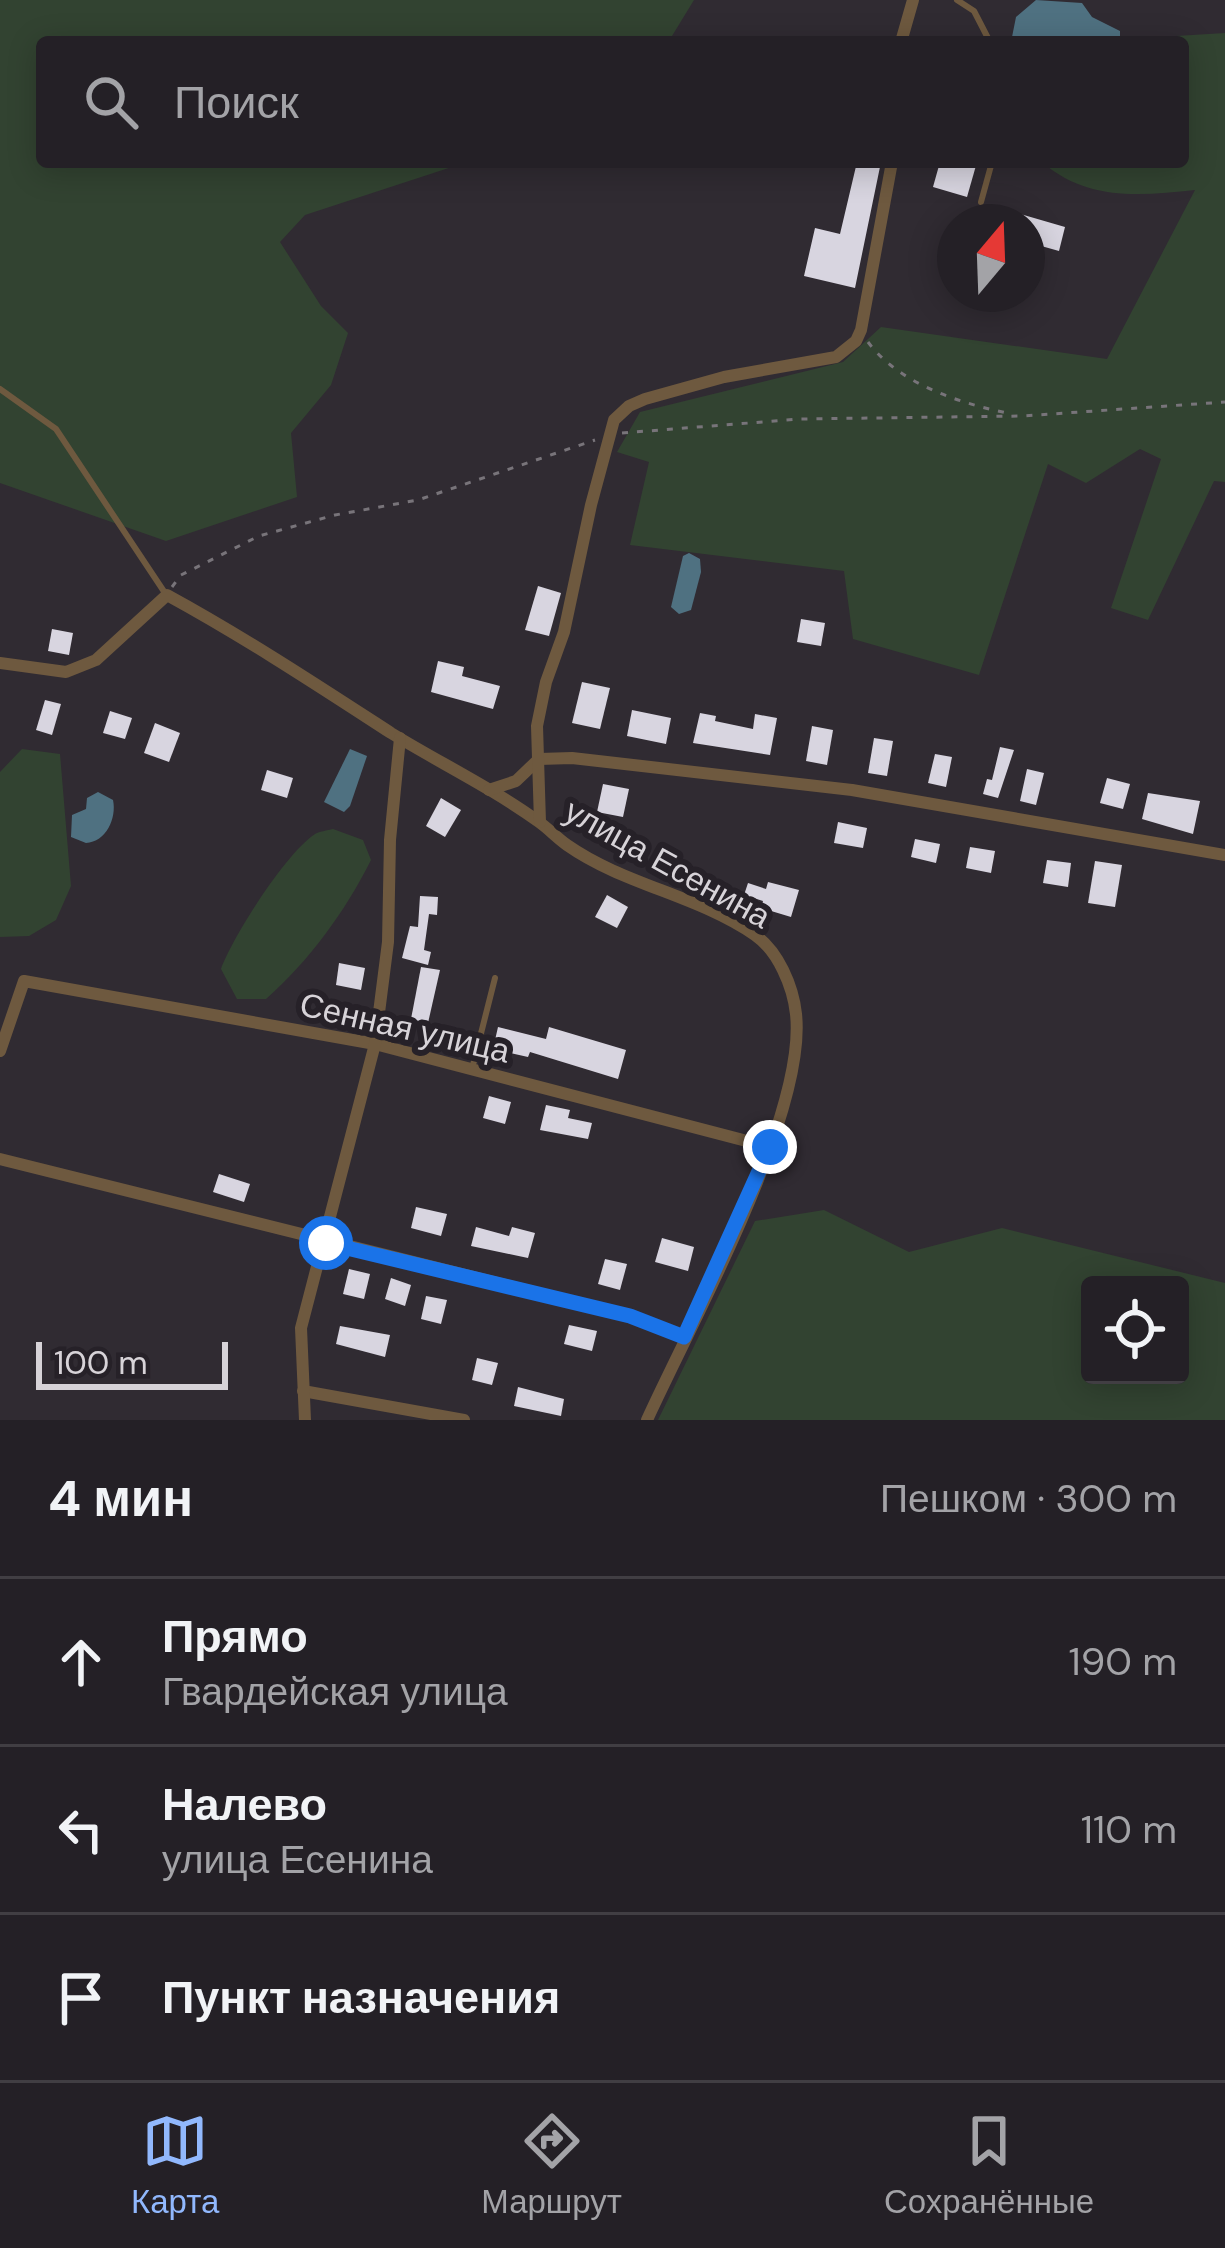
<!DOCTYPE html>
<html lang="ru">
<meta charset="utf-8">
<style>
:root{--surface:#242026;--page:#302d32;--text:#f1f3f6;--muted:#a3a3a7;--line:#413e43;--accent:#91b8fd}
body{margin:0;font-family:"DM Sans",sans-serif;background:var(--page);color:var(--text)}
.controls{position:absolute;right:36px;bottom:36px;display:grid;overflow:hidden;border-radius:12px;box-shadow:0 6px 30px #0003}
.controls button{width:108px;height:108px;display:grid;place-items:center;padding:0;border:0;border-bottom:3px solid var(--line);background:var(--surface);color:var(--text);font:60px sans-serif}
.compass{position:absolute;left:937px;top:204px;width:108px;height:108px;border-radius:50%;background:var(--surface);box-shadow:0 6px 30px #0003;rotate:19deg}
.scale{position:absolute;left:36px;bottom:30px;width:192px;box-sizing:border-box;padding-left:12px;border:6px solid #d7d3d8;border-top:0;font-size:33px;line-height:42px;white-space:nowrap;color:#d7d3d8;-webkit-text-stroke:9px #262128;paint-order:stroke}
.stop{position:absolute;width:36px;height:36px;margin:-27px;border:9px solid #1a73e8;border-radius:50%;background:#fff}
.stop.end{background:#1a73e8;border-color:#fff;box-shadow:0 3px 12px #0008}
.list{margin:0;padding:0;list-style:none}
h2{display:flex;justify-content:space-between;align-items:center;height:156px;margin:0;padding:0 48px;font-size:51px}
h2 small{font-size:39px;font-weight:400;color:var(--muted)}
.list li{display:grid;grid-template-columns:78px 1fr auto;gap:36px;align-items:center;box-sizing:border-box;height:168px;padding:0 48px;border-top:3px solid var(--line)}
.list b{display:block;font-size:45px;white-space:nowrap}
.list p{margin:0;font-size:39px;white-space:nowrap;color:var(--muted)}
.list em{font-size:39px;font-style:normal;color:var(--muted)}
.icon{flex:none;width:66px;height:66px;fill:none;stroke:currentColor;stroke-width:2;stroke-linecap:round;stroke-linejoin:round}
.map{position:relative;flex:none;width:1225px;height:1420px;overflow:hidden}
.search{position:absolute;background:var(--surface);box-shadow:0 6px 30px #0003;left:36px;right:36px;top:36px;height:132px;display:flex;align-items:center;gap:30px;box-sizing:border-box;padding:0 42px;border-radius:12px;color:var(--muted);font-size:45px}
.sheet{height:660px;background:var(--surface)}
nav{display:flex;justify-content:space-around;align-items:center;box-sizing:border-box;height:168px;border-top:3px solid var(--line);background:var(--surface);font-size:33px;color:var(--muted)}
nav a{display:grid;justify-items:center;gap:6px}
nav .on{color:var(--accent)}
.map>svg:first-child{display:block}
.green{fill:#324331;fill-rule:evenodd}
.water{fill:#4f7181}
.building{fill:#d8d5e0}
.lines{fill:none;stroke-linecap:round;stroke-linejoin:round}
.path{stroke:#78747a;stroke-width:3;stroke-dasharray:6 9;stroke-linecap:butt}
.service{stroke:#6e593f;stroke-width:6}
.minor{stroke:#6e593f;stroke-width:12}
.route{stroke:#1a73e8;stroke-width:15}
.labels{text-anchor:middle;stroke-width:12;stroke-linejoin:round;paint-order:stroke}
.street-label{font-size:33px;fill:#d7d3d8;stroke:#262128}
</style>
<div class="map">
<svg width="1225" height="1420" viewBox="0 0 1225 1420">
<rect width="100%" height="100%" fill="#302b32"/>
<g class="green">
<path d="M0,0h694l-22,36 9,6h-639v120h425l-162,53 -25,27 41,64 27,27 -17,52 -40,48 6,64 -131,44 -166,-58z"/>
<path d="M1225,33v449l-11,-1 -66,139 -37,-12 50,-149 -21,-10 -54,34 -38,-19 -69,211 -126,-36 -9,-68 -214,-26 19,-83 -32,-10 23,-40 203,-50 38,-35 226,32 88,-169c-56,6 -108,11 -153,-28h141v-120h-21l14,-6z"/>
<path d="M22,749l38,5 11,132 -15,34 -27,16 -29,1v-165z"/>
<path d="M333,829l30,11 8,20c-26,52 -62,101 -105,139h-29l-16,-30c12,-33 65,-116 94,-135 3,-2 13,-4 18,-5z"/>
<path d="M824,1210l85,42 93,-24 223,55v137h-567l97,-199zM1090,1285h90v90h-90z"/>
</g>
<g class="water">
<path d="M1036,0l46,3 10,14 28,14v11h-109l5,-25z"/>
<path d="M689,553l11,6 1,13 -10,38 -12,4 -8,-7 12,-51z"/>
<path d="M350,749l17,7 -17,50 -6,6 -20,-10z"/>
<path d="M98,792l15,8c4,18 -7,42 -27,43l-15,-6 1,-22 14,-6 1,-11z"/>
</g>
<g class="building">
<path d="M857,162h24l-26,126 -51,-12 11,-48 25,6z"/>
<path d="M940,162h37l-10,35 -34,-10z"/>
<path d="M1010,211l55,16 -6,24 -32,-9v-20h-20z"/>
<path d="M538,586l23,7 -12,43 -24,-6z"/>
<path d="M801,619l24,4 -4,23 -24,-4z"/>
<path d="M52,629l21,4 -4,22 -21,-4z"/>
<path d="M438,661l26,6 -2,9 38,10 -7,23 -62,-17z"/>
<path d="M582,682l28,6 -10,41 -28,-6z"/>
<path d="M45,700l16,4 -9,31 -16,-5z"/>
<path d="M632,710l39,8 -5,26 -39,-8z"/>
<path d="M110,711l22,7 -7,21 -22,-6z"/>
<path d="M700,713l16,3 -1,5 38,8 2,-15 22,4 -7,37 -77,-12z"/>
<path d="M155,723l25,10 -11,29 -25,-9z"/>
<path d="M812,726l21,4 -6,35 -21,-4z"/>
<path d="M874,738l19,3 -6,35 -19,-3z"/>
<path d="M1000,747l14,3 -16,48 -15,-4 4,-15 5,1z"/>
<path d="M935,754l17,3 -6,30 -18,-4z"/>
<path d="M1027,769l17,4 -8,32 -16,-4z"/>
<path d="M267,770l26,8 -6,20 -26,-8z"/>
<path d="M1107,778l23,6 -7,25 -23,-6z"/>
<path d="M603,784l26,5 -6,28 -26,-5z"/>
<path d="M1148,793l52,8 -7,33 -51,-15z"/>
<path d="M441,798l20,12 -16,27 -19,-11z"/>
<path d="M838,822l29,6 -4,20 -29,-5z"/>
<path d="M915,839l25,5 -4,19 -25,-6z"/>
<path d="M970,847l25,4 -4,22 -25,-5z"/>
<path d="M1047,860l24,3 -3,24 -25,-4z"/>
<path d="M1095,861l27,4 -7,42 -27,-4z"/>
<path d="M768,882l31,8 -8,27 -30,-9 2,-7 -19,-6 4,-12 18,6z"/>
<path d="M607,895l21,12 -11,21 -22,-11z"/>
<path d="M420,896l18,1 -1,18 -8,-1 -5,36 7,2 -3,13 -26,-7 8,-32 8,1z"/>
<path d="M339,963l26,5 -4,22 -25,-5z"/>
<path d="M421,967l19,3 -12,53 -17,-4z"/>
<path d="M498,1027l48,12 3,-12 77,23 -8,29 -88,-27 -2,5 -35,-8z"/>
<path d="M489,1096l22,6 -6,22 -22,-6z"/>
<path d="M546,1105l24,5 -2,8 24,5 -4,16 -48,-9z"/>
<path d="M219,1174l31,10 -6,18 -31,-10z"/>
<path d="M416,1207l31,7 -6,22 -30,-8z"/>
<path d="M476,1227l33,9 3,-9 23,6 -7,25 -57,-12z"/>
<path d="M662,1238l32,9 -6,24 -33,-9z"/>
<path d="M605,1259l22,5 -7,26 -22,-6z"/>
<path d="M349,1269l21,5 -6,25 -21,-5z"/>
<path d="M391,1278l20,7 -6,21 -20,-7z"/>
<path d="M426,1296l21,4 -6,24 -20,-5z"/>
<path d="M569,1325l28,6 -5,20 -28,-7z"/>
<path d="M340,1326l50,9 -5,22 -49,-13z"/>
<path d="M477,1358l21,5 -6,22 -20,-5z"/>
<path d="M518,1387l46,12 -3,17 -47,-10z"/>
</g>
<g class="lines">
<g class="path">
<path d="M868,342c32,43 94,62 144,72"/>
<path d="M622,433l178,-14 222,-3 203,-14"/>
<path d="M172,587l9,-12 78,-39 76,-21 83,-15 177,-60"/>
</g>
<g class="service">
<path d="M957,0l17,11 16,31"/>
<path d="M981,202l11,-40"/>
<path d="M0,389l56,40 109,164"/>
<path d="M472,1069l23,-91"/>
</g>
<g class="minor">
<path d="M901,42l12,-42"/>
<path d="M0,663l66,9 30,-12 71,-65c77,42 150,90 224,138 49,30 101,55 148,89 10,7 18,16 28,23 57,40 130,50 188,90 23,16 38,51 41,79 11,100 -105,309 -149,406"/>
<path d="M489,790l27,-9 23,-22 33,-1 280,32 373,65"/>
<path d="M540,822l-3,-96 9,-44 18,-50 27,-127 23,-85 15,-14 16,-7 79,-22 112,-20 20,-16 5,-11 31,-168"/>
<path d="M0,1051l24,-70 351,63 395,103"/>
<path d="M0,1159l630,157 54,21"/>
<path d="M303,1391l161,29"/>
<path d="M305,1420l-4,-92 74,-284 13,-102 2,-102 10,-102"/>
</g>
</g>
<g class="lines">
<path class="route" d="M326,1243l304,73 54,21 86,-190"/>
</g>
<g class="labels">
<g class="street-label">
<text transform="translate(668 863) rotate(29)" y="12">улица Есенина</text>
<text transform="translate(405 1027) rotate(13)" y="12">Сенная улица</text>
</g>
</g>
</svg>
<div class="controls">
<button><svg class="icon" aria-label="locate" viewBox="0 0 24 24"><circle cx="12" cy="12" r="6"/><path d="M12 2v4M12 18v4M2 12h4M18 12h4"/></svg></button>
</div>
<svg class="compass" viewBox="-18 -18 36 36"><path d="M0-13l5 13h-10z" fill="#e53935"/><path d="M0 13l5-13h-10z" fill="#a3a3a7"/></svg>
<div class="scale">100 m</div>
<div class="stop" style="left:326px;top:1243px"></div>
<div class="stop end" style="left:770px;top:1147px"></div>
<div class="search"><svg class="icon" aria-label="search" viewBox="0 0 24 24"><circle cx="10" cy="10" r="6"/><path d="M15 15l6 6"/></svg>Поиск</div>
</div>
<section class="sheet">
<h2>4 мин<small>Пешком · 300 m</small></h2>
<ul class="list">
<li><svg class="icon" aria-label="ahead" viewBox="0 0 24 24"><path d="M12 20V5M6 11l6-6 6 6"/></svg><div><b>Прямо</b><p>Гвардейская улица</p></div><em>190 m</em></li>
<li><svg class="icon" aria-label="left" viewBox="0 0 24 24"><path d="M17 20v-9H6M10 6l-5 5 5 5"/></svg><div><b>Налево</b><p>улица Есенина</p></div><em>110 m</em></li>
<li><svg class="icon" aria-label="arrive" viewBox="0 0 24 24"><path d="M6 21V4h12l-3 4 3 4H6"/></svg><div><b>Пункт назначения</b></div></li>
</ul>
</section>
<nav>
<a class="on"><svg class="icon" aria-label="map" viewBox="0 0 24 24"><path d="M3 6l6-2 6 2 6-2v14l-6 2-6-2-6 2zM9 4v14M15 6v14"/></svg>Карта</a>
<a><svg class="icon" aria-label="directions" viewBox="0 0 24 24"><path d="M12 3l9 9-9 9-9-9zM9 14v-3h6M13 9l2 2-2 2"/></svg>Маршрут</a>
<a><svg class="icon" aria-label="saved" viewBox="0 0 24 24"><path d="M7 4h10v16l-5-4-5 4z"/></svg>Сохранённые</a>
</nav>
